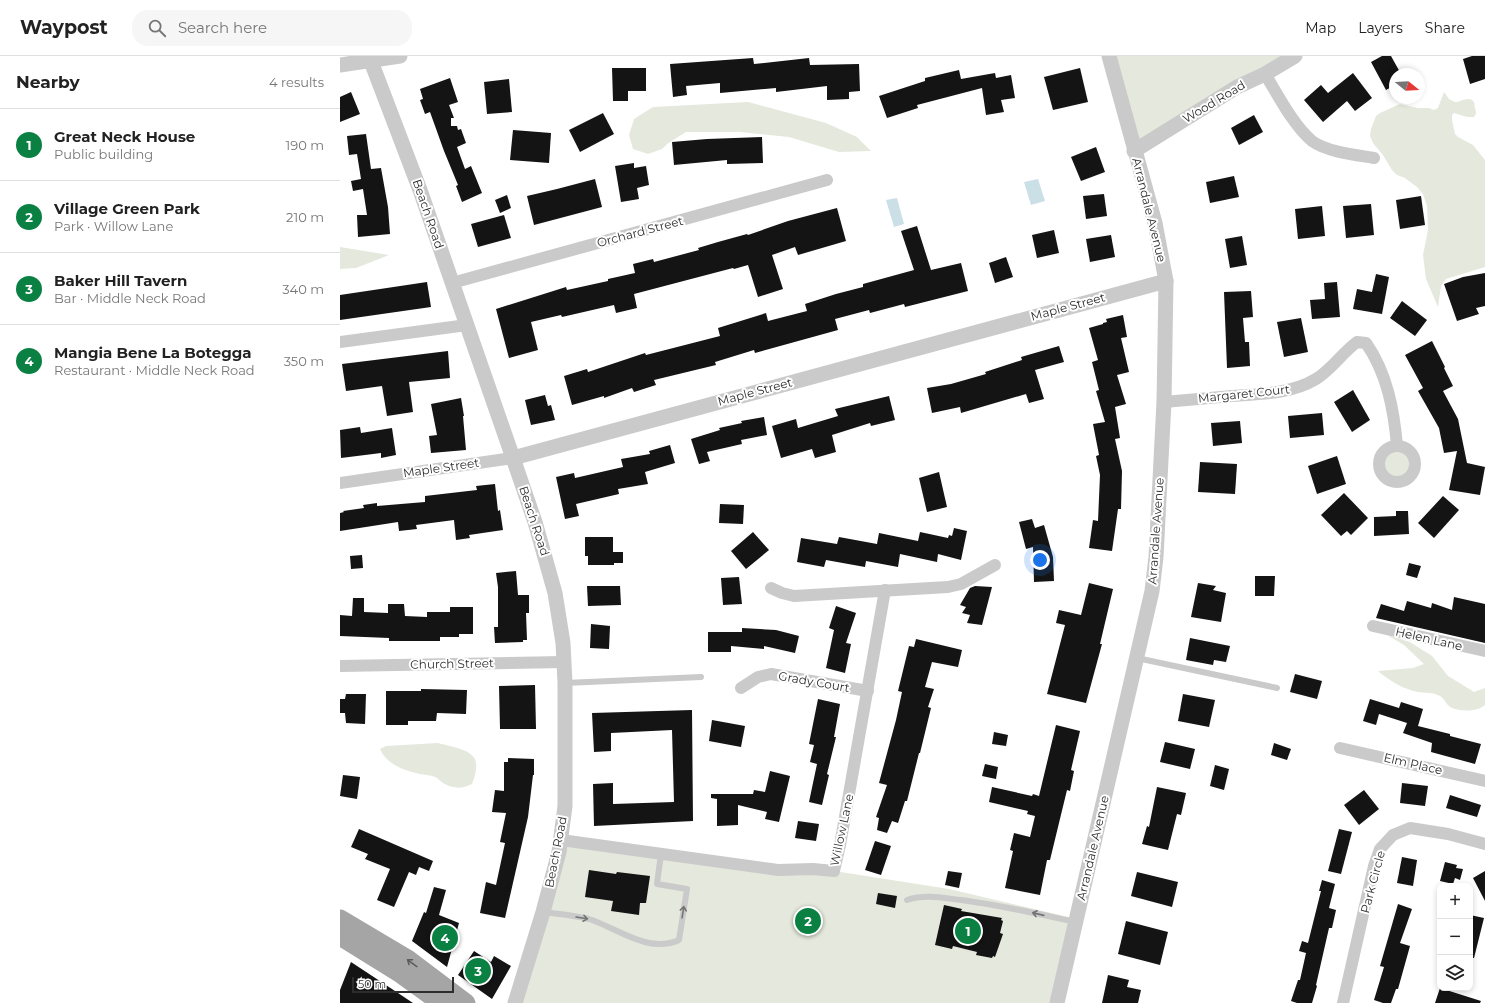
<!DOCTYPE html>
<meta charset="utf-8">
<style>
:root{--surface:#fff;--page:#f6f6f6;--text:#222;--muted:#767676;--line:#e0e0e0;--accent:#0b8043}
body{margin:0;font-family:Montserrat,sans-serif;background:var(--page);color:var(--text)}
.controls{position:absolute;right:12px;bottom:12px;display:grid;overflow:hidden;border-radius:8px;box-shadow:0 2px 6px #0003}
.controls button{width:36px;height:36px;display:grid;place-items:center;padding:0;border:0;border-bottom:1px solid var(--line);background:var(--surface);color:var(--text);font:20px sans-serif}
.compass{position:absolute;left:1049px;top:12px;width:36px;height:36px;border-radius:50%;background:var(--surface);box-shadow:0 2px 6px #0003;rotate:108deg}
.scale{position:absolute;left:12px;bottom:10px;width:102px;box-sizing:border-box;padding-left:4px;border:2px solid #2d2d2d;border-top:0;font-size:11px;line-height:14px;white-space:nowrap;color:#2d2d2d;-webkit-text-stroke:3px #fff;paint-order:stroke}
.you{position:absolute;left:700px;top:504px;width:14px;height:14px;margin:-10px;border:3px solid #fff;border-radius:50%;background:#1a73e8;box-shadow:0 0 0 6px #1a73e833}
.badge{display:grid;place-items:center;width:26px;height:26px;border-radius:50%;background:var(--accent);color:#fff;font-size:13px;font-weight:700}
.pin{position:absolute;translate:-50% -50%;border:2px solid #fff;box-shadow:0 1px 4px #0006}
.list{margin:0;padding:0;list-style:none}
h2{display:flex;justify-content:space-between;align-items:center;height:52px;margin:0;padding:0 16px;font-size:17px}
h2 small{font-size:13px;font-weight:400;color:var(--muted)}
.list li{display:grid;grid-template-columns:26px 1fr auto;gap:12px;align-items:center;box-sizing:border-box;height:72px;padding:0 16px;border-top:1px solid var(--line)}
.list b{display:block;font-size:15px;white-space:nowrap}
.list p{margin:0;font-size:13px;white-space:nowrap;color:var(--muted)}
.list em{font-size:13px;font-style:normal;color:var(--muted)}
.icon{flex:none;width:22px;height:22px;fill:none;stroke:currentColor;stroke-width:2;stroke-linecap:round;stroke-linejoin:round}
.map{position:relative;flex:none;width:1145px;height:947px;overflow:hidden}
header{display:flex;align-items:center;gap:24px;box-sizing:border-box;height:56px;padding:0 20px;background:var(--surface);border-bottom:1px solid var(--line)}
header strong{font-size:19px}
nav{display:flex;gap:22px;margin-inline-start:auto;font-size:14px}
.search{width:280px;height:36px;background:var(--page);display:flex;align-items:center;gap:10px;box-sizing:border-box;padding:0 14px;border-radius:16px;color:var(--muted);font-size:15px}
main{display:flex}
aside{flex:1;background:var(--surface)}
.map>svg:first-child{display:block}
.green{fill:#e5e8dc}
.water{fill:#cae0e6}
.building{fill:#141414}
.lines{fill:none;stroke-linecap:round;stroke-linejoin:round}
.service{stroke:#cacaca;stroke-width:6}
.minor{stroke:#cacaca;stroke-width:12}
.tertiary{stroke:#cacaca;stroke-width:15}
.primary{stroke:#a5a5a5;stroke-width:19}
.oneway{stroke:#747474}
.oneway2{stroke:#5d5d5d}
.labels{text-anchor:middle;stroke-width:4;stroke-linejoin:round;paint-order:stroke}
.street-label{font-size:12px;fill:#2d2d2d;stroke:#fff}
</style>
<header>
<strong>Waypost</strong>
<div class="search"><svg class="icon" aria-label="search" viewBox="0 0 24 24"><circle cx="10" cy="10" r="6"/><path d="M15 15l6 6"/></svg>Search here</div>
<nav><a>Map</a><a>Layers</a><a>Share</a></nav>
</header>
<main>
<aside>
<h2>Nearby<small>4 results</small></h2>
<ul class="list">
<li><span class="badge">1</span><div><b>Great Neck House</b><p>Public building</p></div><em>190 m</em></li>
<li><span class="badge">2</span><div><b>Village Green Park</b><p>Park · Willow Lane</p></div><em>210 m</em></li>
<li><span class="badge">3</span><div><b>Baker Hill Tavern</b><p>Bar · Middle Neck Road</p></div><em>340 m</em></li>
<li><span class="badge">4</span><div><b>Mangia Bene La Botegga</b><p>Restaurant · Middle Neck Road</p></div><em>350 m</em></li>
</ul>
</aside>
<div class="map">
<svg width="1145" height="947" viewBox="0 0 1145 947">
<rect width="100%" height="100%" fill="#fff"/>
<g class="green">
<path d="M769,0h186l-161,95z"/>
<path d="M1104,36l5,7 6,3c5,0 15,-7 19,0 1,2 0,4 1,6 1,4 2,5 -1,9h-7l-13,-4 -2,2v5l3,14 3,3 15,8 12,15v107l-39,12 -5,7 -3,21 -12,-28 -3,-24 5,-25 -1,-24 -4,-12 -6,-7 -12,-9 -8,-3 -5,-5 -9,-15 -10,-12 -3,-7 1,-7 5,-13 4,-3 20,-9 18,4h11l5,2 4,-2z"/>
<path d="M408,46l78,21 31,14 14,14 -32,1 -50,-15 -49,-5h-54l-19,12 -5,5 -14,5 -15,-5 -4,-14 5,-16 19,-12z"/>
<path d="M0,191l49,8 -33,13 -16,1z"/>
<circle cx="1057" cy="408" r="14"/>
<path d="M1047,579l23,7 22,14 16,20 26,16 11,-4v17c-8,7 -26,7 -35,2 -4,-3 -6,-9 -10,-11 -7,-4 -15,-3 -22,-4 -15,-3 -28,-11 -40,-21l35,-3 11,-4 -20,-19z"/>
<path d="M98,687c13,4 41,6 38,25 0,5 -2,11 -4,16 -10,5 -19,5 -29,-1 -3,-2 -5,-5 -8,-6 -4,-2 -10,-2 -15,-3 -16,-4 -33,-9 -40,-25l6,-3z"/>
<path d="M219,783l275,32 115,18 128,30 -20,84h-542z"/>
</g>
<g class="water">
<path d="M698,123l7,22 -14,4 -7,-23z"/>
<path d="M557,142l7,26 -10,3 -8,-27z"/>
</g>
<g class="building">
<path d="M1042,0h9l10,18h-6v11l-9,5 -15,-28z"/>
<path d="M1132,0h13v23l-15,5 -7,-25z"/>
<path d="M413,2l1,6 55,-6 1,7 49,-1 1,27 -11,1v7l-22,1v-14l-51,6v-4l-56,5v-10l-34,3 1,9 -14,2 -3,-33z"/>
<path d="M272,12h34v23h-18v10h-15z"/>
<path d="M740,12l8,34 -35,8 -9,-33z"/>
<path d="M619,14l2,9 34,-6 1,5 15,-3 4,23 -14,2 3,12 -18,3 -4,-27 -65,17 1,3 -31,10 -8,-22 46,-15v-3z"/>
<path d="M1013,17l19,25 -17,13 -8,-10 -24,21 -19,-22 17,-15 7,8z"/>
<path d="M110,22l8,24 -9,3 5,13h-3v8h6l1,4 3,-1 5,14 -9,4 8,22 6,-3 11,27 -20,9 -6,-16 2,-1 -14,-34 -14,-39 -5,2 -5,-14 3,-1 -3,-10z"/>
<path d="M169,23l3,33 -25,2 -3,-32z"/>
<path d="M11,36l9,22 -20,8v-25z"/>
<path d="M263,57l11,21 -34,18 -11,-22z"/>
<path d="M914,59l9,17 -24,13 -8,-17z"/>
<path d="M173,74l38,3 -2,30 -39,-3z"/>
<path d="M26,78l5,35 10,-1 7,39 2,27 -32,3 -1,-22h10l-4,-26 -10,2 -2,-10 10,-2 -4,-25 -8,1 -2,-19z"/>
<path d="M422,81l1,26 -36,1v-4l-53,5 -2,-23 35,-3z"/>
<path d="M756,91l9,25 -24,9 -10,-24z"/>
<path d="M294,107v5l12,-2 3,19 -12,3 2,11 -18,3 -6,-36z"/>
<path d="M894,120l5,21 -29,6 -4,-21z"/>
<path d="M255,123l7,28 -68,18 -7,-29 30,-7z"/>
<path d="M764,138l3,22 -21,3 -3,-23z"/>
<path d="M167,139l4,13 -11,5 -5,-13z"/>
<path d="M1081,140l4,29 -25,4 -4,-29z"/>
<path d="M1031,148l3,31 -28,3 -3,-32z"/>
<path d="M982,150l3,30 -27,3 -3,-30z"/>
<path d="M497,152l9,33 -48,14 -3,-8 -23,8 11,34 -25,8 -10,-32 -14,4 -1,-1 -99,26 3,14 -21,5 -2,-8 -52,12 -1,-2 -30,7 7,28 -29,8 -13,-49 70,-22 1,3 41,-9v-2l27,-6 -2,-9 20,-5 1,3 45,-12 -1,-2 20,-6 29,-8 1,1 40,-14z"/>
<path d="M164,159l7,23 -33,9 -7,-23z"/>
<path d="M577,170l14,44 30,-7 7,28 -63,16 -1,-3 -34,9 -1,-3 -34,9 3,11 -83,23 -1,-3 -39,12 1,3 -62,15 2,5 -22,7 -2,-4 -28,10v-2l-32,9 -8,-29 23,-7 1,3 57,-19 1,2 74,-19 -2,-8 48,-15 2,8 39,-10 -2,-7 31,-10 27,-7v-3l51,-14 -13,-39z"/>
<path d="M714,174l5,23 -22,5 -5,-23z"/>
<path d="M771,179l4,22 -25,5 -4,-23z"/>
<path d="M902,180l5,29 -17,3 -5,-29z"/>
<path d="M666,201l7,20 -18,6 -6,-20z"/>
<path d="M1145,217v33l-9,2 3,6 -22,7 -13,-37 19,-7z"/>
<path d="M1036,218l13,3 -7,37 -29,-5 4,-20 15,3z"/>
<path d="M87,226l4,25 -91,13v-25z"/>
<path d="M997,226l3,35 -28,2 -2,-19 15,-1 -1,-16z"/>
<path d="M911,235l2,26 -10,1 2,24h4l1,24 -23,2 -3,-76z"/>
<path d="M1062,245l25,19 -12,16 -25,-18z"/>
<path d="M783,259l4,22 -6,1 8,34 -12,3 9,29 -11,3 5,31 -5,1 7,32 -1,38h-3l-6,42 -23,-3 4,-28 5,1 2,-46 -4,-19 3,-1 -6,-31 12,-2 -9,-31 3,-1 -7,-28 6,-2 -9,-32 14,-4v-1l4,-1 -1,-3z"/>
<path d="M961,262l7,34 -24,5 -7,-35z"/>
<path d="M1092,285l13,26 -1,1 9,18 -10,5 15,28 9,44 18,4 -5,28 -31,-5 8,-39 -13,2 -5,-25 -21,-37 5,-3 -18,-33z"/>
<path d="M719,290l5,16 -29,8 9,29 -15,4 -3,-9 -65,19 -1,-6 -28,6 -5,-25 24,-4 35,-10 -1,-2 37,-12 -1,-3z"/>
<path d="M108,295l2,27 -41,4 4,30 -26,4 -5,-30 -36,5 -4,-27z"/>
<path d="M1013,334l17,30 -18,12 -18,-30z"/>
<path d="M205,339l3,11 3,-1 4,15 -24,5 -6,-25z"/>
<path d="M549,340l6,24 -24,6 -1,-3 -38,12 4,17 -21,6 -3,-9 -31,9 -9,-32 24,-7 2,9 40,-12 -3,-7z"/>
<path d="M121,342l3,18h-1l3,34 -35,3 -2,-17 8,-1 -6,-31z"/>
<path d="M982,357l2,22 -34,3 -2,-22z"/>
<path d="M424,361l3,18 -26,5 1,4 -35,8 3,9 -11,3 -8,-25 29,-9 -1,-2 23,-5 -1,-2z"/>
<path d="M900,365l2,22 -29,3 -2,-23z"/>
<path d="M20,371l1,6 31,-5 4,27 -15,3v-5l-40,5 -1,-28z"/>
<path d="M330,389l5,18 -30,9 3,12 -30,5 1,5 -43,10 3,12 -14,3 -9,-42 18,-4 1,5 48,-11 -2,-8 29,-5 -1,-3z"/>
<path d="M997,400l9,28 -29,10 -9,-28z"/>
<path d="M860,406l37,2 -2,30 -37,-2z"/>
<path d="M599,416l8,35 -20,5 -8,-34z"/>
<path d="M155,428l3,27 2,-1 3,20 -34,5 1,3 -14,2 -2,-20 -38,5 1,4 -18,2 -1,-9 -58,9v-18l4,-1 -1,-1 21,-3 -1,-3 14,-2v3l48,-4v-6l52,-6 -1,-4z"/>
<path d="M1004,437l24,25 -17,17 -4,-4 -6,5 -20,-21z"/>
<path d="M1103,440l16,14 -25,28 -16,-15z"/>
<path d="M380,448l24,1 -1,19 -24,-1z"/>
<path d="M1056,455h12l1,23 -35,2v-19l22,-1z"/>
<path d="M692,463l3,9 9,-3 9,32 1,24 -20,1 -1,-35 -7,2 -7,-27z"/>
<path d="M614,472l13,3 -6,29 -23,-6 -1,8 -37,-8 -2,13 -32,-6 -1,6 -39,-7 -2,7 -27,-5 4,-24 36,6 2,-7 38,7 2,-11 39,8 2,-9 28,6 1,-3 3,1z"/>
<path d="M413,476l16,18 -23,19 -15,-18z"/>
<path d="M245,481h28v15h10v11h-9v2h-26v-9h-3z"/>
<path d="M22,499l1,13 -12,1 -1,-13z"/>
<path d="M1069,507l12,3 -4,12 -11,-3z"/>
<path d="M176,515l2,24h11v18h-3l1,27h-4v2l-28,1 -1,-16h4v-40l-2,-14z"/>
<path d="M915,520h20l-1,20h-19z"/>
<path d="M399,521l3,27 -19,1 -2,-27z"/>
<path d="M749,527l24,6 -13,55h2l-16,59 -39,-9 18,-69 -9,-2 3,-13 22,5z"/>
<path d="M858,527l18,3 -3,4 13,3 -5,29 -30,-5z"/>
<path d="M247,530h33l1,19 -33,1z"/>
<path d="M635,530l17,1 -10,38 -15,-2 3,-8 -8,-2 4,-6 -6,-2 10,-17z"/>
<path d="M1114,541l31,7v39l-109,-25 5,-14 23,7 3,-10 24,7 1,-5 20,7z"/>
<path d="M13,542h11v14l24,1v-9h16l1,12 22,1v-5h23v-5h23v27h-14v3h-19v4h-51v-3l-49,-2v-21l12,1z"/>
<path d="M496,550l20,7 -10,30 5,1 -6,29 -19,-5 8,-38 -5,-2z"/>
<path d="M251,568l19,2 -1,23 -19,-1z"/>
<path d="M402,572l34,2 23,6 -4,17 -31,-7v3l-33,-3v6h-23v-20h34z"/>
<path d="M850,582l40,8 -4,16 -12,-2 -1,5 -27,-5z"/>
<path d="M576,583l46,11 -4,17 -26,-5 -7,25 9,2 -6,18 3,1 -11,45h-1l-12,48h-2l-7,22 -6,-2 -5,12 -10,-3 2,-12 -3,-1 11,-32 -8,-2 17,-63 6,-28 -4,-1 11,-45 5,1z"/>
<path d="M955,618l27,7 -5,18 -27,-7z"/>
<path d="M195,629l1,44h-36l-1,-43z"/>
<path d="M81,633l46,1 -1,24 -29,-1 -1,8h-28v4h-22v-34h35z"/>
<path d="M6,638h20l-1,30 -19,-1 -1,-10h-5v-14h5z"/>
<path d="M843,638l32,6 -6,27 -31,-6z"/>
<path d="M478,643l22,5 -6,33h2l-9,37 2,1 -7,30 -13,-3 8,-38 -7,-2 4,-17 -5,-1z"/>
<path d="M1030,643l29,9 2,-6 22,7 -5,17 32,8v2l31,8 -6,20 -44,-12 1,-9 -29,-10 4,-10 -28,-9 -3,11 -13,-4z"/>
<path d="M352,654l1,111 -99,5 -1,-42 20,-1v21l61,-2 -2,-72 -61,3v18l-17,1 -2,-39z"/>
<path d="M372,664l33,6 -4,21 -32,-6z"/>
<path d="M716,669l24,6 -9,39 3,1 -4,20 -3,-1 -17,70h-3l-7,35 -35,-7 8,-37 -3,-1 4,-17 16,4 5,-21 -8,-2 1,-3 -39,-9 3,-15 40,9 1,-2 6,2z"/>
<path d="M654,676l14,3 -2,11 -14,-2z"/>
<path d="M825,686l30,7 -5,20 -30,-7z"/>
<path d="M934,687l17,6 -4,11 -16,-5z"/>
<path d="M168,702l26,1v16h-1l-5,42 -23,101 -25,-5 6,-31 10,3 9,-42 -5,-1 6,-29 -14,-1 3,-22 9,1v-29h4z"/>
<path d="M645,708l13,3 -2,12 -14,-3z"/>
<path d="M875,709l14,4 -5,21 -14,-4z"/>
<path d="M430,715l20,5 -11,46 -14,-3 2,-7 -29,-7v20l-21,1v-27l-6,-1v-4h42l1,-4 11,2z"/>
<path d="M3,719l17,2 -3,22 -17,-3z"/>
<path d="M1062,727l26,3 -3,20 -25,-3z"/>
<path d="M817,731l29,6 -5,22 -4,-1 -9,36 -26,-6 5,-18 2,1z"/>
<path d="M1024,734l15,19 -20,16 -15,-20z"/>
<path d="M1110,739l31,10 -4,12 -31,-9z"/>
<path d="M458,765l21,3 -3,17 -21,-3z"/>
<path d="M19,773l74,32 -4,10 -10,-4 -3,8 -7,-3 -15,35 -17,-7 13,-31 -25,-10 3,-5 -17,-7z"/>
<path d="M999,773l13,3 -11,42 -13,-3z"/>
<path d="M535,785l16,5 -10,29 -16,-5z"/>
<path d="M1062,801l15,3 -4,26 -16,-3z"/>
<path d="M1105,806l12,3 -1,3 7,1 -3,11 -5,-2 -2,6 -13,-3z"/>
<path d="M249,814l27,4 1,-2 33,4 -4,27h-6l-1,12 -28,-4 2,-10 -28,-4z"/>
<path d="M608,815l14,2 -3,15 -14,-3z"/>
<path d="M1145,815v30l-12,-23z"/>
<path d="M797,816l41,10 -6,25 -41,-11z"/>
<path d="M982,824l13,4 -6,24 7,2 -4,18h-3l-13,57 1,1 -5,17h-15l-6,-2 7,-21h2l6,-27 -7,-2 3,-10 6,2 13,-52h-2z"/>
<path d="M94,831l12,3 -7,25 20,8 -12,44 -35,-26 12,-29 2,1z"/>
<path d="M538,837l19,3 -2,12 -19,-4z"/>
<path d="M1058,848l14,5 -12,34 10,3 -12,43h-2l-5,14h-8l-9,-3 10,-33 -4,-1z"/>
<path d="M604,849l18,4 -1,2 41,7 -1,2 2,1 -3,12 3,1 -8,23 -2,-1 -1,2 -16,-3 1,-3 -24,-6 -1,3 -17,-4z"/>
<path d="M1130,859l14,3 -10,40h-4z"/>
<path d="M786,865l42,11 -8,33 -42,-11z"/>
<path d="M134,895l17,11 3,-6 17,10 -19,33 -34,-24z"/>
<path d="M11,906l47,31 15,10h-73v-13z"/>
<path d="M768,919l21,5 -2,7 14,3 -3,13h-36z"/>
<path d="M1100,932l41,13 -1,2h-45z"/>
</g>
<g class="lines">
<g class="service">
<path d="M797,602l140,30"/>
<path d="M225,627l136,-6"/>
<path d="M567,844c18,-6 36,-2 54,0 39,5 77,14 115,22"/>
<path d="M203,856c15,2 31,3 46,7 28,9 59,35 90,21l8,-51 -30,-5 4,-30"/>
</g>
<g class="minor">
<path d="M925,18c13,21 28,51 47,67 15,11 44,14 62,17"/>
<path d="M112,227l375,-103"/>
<path d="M0,286l127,-17"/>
<path d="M824,346c23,-2 45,-4 68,-6 28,-2 59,-2 84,-17 16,-10 26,-26 41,-37l9,1c21,30 28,67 31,103"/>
<circle cx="1057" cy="408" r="18"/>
<path d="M0,427l173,-25"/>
<path d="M431,532l11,5 12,3 154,-9 13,-3 34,-19"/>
<path d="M1033,570l112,25"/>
<path d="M0,610l224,-4"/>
<path d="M401,632l17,-11 13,-3 97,17"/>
<path d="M1000,692l145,33"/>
<path d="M221,784l217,30 35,-1 21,2 6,-26 45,-255"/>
<path d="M1003,947l31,-137 6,-17 13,-14 17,-7 38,6 37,10"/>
</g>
<g class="tertiary">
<path d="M29,0l51,134 93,268 22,64 20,71 8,50 2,40v123l-6,46 -16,60 -28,91"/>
<path d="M0,9l60,-9"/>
<path d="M794,95l103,-64 28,-13 30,-18"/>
<path d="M173,402l653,-177"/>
<path d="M717,947l95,-412 4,-34 8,-155 2,-121 -11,-58 -46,-167"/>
</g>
<g class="primary">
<path d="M0,863l69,41 57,43"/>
<path d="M0,880l61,38 40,29"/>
</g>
</g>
<defs><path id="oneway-shaft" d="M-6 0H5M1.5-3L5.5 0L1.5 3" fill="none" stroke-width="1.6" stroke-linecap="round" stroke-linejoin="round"/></defs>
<g class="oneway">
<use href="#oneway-shaft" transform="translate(343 856) rotate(-81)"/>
<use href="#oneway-shaft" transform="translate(698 858) rotate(-167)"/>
<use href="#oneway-shaft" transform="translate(242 862) rotate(9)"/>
</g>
<use class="oneway2" href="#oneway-shaft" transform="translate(72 907) rotate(-144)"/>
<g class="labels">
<g class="street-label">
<text transform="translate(874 46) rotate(-31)" y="4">Wood Road</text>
<text transform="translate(809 154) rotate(76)" y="4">Arrandale Avenue</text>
<text transform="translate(88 158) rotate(71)" y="4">Beach Road</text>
<text transform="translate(300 176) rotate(-15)" y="4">Orchard Street</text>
<text transform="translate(728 251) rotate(-15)" y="4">Maple Street</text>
<text transform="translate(415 336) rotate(-15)" y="4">Maple Street</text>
<text transform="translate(904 338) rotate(-6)" y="4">Margaret Court</text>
<text transform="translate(101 412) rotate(-8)" y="4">Maple Street</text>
<text transform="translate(194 465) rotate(72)" y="4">Beach Road</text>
<text transform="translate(816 475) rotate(-86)" y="4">Arrandale Avenue</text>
<text transform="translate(1089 583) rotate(13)" y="4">Helen Lane</text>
<text transform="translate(112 608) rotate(-1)" y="4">Church Street</text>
<text transform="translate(474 626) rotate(10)" y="4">Grady Court</text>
<text transform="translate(1073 708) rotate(13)" y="4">Elm Place</text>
<text transform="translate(502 774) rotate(-78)" y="4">Willow Lane</text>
<text transform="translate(753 792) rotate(-77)" y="4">Arrandale Avenue</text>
<text transform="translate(216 796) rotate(-79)" y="4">Beach Road</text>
<text transform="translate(1033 826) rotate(-75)" y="4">Park Circle</text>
</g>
</g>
</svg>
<div class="controls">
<button>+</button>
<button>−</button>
<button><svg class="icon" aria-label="layers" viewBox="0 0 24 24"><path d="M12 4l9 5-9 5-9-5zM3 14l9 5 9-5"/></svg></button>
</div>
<svg class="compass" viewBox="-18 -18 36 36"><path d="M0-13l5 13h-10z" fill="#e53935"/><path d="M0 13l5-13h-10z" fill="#767676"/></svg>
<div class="scale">50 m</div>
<div class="you"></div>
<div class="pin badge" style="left:628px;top:875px">1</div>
<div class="pin badge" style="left:468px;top:865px">2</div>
<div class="pin badge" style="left:138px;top:915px">3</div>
<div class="pin badge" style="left:105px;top:882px">4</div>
</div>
</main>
